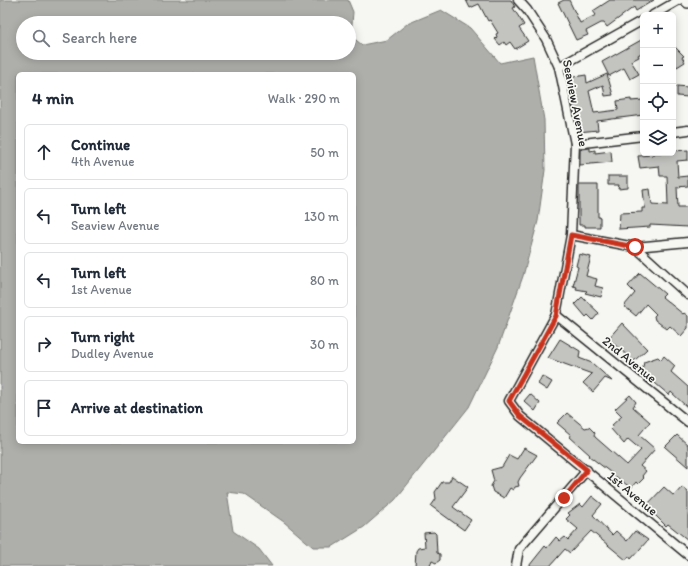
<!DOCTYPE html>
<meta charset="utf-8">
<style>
:root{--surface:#fff;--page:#f2f2f3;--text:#1f2937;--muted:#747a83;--line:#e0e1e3}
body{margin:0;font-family:Itim,sans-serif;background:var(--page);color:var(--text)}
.controls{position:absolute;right:12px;top:12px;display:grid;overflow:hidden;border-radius:6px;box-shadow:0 2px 10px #0003}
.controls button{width:36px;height:36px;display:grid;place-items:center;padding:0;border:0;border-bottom:1px solid var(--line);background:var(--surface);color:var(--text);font:20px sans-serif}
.stop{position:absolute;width:12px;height:12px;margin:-9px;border:3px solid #c8321e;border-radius:50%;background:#fff}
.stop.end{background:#c8321e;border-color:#fff;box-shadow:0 1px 4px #0008}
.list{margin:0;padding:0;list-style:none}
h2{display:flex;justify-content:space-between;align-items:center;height:52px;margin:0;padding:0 16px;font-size:17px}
h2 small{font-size:13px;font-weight:400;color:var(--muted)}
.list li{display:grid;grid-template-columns:26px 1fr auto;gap:12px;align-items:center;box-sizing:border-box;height:56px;margin:0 8px 8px;padding:0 8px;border:1px solid var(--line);border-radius:6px}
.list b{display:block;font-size:15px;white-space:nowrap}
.list p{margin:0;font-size:13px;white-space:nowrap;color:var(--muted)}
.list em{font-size:13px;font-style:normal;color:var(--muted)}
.icon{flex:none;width:22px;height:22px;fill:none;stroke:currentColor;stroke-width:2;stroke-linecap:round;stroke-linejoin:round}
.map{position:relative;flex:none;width:688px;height:566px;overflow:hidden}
.search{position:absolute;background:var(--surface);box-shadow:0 2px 10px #0003;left:16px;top:16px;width:340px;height:44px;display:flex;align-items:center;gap:10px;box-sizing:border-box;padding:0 14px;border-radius:22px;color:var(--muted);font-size:15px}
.panel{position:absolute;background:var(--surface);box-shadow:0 2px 10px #0003;left:16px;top:72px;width:340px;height:372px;border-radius:6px}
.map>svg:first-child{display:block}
.water{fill:#aeaeab;stroke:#7a7a78;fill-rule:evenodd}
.building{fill:#c3c3c0;stroke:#2b2b2b}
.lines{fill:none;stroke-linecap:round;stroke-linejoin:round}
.minor-casing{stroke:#2b2b2b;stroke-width:11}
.secondary-casing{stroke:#2b2b2b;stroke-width:14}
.minor{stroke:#f6f6f2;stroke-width:8}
.secondary{stroke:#f6f6f2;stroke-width:11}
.route{stroke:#c8321e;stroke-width:5}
.labels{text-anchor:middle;stroke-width:3.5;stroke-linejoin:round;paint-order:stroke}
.street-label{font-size:13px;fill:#2b2b2b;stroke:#f6f6f2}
</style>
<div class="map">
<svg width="688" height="566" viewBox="0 0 688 566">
<rect width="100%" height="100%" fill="#f6f6f2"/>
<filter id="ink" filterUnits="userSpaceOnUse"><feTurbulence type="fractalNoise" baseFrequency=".025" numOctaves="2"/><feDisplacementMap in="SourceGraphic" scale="8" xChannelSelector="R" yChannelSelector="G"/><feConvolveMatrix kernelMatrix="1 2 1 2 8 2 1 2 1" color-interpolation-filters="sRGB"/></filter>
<g filter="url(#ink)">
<path class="water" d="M0,0h348l5,12 -2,24 11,9 25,-5 20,-16 34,-14 29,18 30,35 33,-7 11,64 1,50 -7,51 -15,55 -25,71 -29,60 -74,93 -31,27 -32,20h-19l-29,-25 -40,-28 -17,-2 6,39 26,18 13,17h-272zM23,23h326v30h-326zM18,74h336v368h-336z"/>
<g class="building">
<path d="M466,0h45l4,7 -2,1 11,17 -5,3 9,13 -13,8 -5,-7 -4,3 -2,-3 -4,3 -5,-6 2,-2 -1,-3 2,-1 -8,-13 -2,1 -9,-17 -9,4z"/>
<path d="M564,0h5l11,23 16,-8 -3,-4 17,-11h44l-18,11 -2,-4 -27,20 -3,-4h-3l-15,8 2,4 -12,5 -18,-37z"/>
<path d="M643,39v13l-5,3 1,2 -8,4 8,13 -9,5 -6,-11 -15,8 -7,-14z"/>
<path d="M673,45l11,11 -2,1 3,5 -8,5 -4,-7z"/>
<path d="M607,74l6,21 -8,1 -2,-11 -14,6 5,22 24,-3 -1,-9 14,-2v2l12,-1v15l-46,6 1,9 -20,2 -11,-54 19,-3 1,8z"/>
<path d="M677,86l11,1v10l-11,-1z"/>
<path d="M590,148v3l5,-1v3l16,-2 1,11 -32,3v-16z"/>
<path d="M688,150v10l-11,1 1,16 10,-1v10l-11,1 1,20h10v20l-38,-2v2l-31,2 1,-16 22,-1v-4h3l-2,-18 7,-1 2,15 16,1 -1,-29h-7l-1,-10 -19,2 -2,-12 15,-1v-2h20v-2z"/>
<path d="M608,176h20v12l-10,1 1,-4h-11z"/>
<path d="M579,185h19v32h2v10h-15v-2h-6z"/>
<path d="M579,254l12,3 -5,19 11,3 -2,7 8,2 -2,9 -16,-4 2,-2 -11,-2 1,-2 -4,-1 5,-19 -2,-1z"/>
<path d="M640,273l25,21 -3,3 21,17 1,-1 4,3v12l-7,8 -11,-10 -3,3 -12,-9 -1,-4 2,-2 -10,-10 -10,12 -12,-10 11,-13 -7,-7z"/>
<path d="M582,297l17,16 -6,7 -5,-5 -2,2 -11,-13z"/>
<path d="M622,323l25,26 -13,12 -26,-22z"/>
<path d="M560,339l20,12 -1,7 13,5 20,18 -7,-3 -12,14 -10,-9 9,-9 -44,-16z"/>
<path d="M664,356l11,10 -4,6 17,15v21l-17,-16 -2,3 -27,-23 2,-10 14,-5 3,3z"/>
<path d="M542,376l10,6 -5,8 -9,-6z"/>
<path d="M530,394l10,9 -5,8 -11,-10z"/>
<path d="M630,395l6,7 -3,5 17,15 -11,13 16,14 -15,17 6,5 -4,5 2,2 -6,6 -2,-2 -5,6 -42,-32 1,-1 -20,-18 1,-2 -14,-12 10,-10 18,15 4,-1 6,6 -1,2 1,2 32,28 14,-15 -13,-11 -4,5 -13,-15 2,-2 -1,-2 10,-9 -7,-7z"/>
<path d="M677,435l11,10v22l-23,-20z"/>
<path d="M524,448l13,7 -17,23 -2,4 1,4 -4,1 -2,3 -3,-2 -6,10 -11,-6 -2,-6 3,-5 -3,-11 11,-3 7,-12 8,4z"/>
<path d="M452,476l16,11 -15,20 18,13 -7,10 -33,-24 5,-7 -1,-7 7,-10h7z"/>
<path d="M664,487l10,9 8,-9 6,5v48l-20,-16 -2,2 -20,-20z"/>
<path d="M592,496l10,8 -9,11 19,20 4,-4 11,10 8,-10 13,9 -17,19 -2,-3 -3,4 -35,-29 -21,22 -5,-4 -15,17h-21l16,-20 2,2 9,-11 4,4 5,-4 3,3 10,-11 -12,-10 4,-4 -2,-2 12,-9 3,3z"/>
<path d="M434,532l2,2 1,19 3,1v6l-4,3 -4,-2 -2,5h-15l1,-15 2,-3 7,-1 -1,-14z"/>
</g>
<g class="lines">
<defs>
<g id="minor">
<path d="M518,0l9,10 19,29 13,28 16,77 -4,91 -15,80 -47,86 11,15 168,139"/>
<path d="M653,15l26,-15"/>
<path d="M559,67l84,-47"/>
<path d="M673,132l15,-2"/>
<path d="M575,144l68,-8"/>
<path d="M571,235l64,12 53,-5"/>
<path d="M635,247l53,48"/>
<path d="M556,315l132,107"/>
<path d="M516,566l3,-17 68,-79"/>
</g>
<path id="secondary" d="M686,0l2,2"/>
</defs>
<use href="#minor" class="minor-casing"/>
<use href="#secondary" class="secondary-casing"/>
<use href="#minor" class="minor"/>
<use href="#secondary" class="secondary"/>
</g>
</g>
<g class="lines" filter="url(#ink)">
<path class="route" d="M564,498l23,-28 -67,-54 -11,-15 47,-85 15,-81 64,12"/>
</g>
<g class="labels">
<g class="street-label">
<text transform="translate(576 103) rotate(79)" y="5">Seaview Avenue</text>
<text transform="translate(630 359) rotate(39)" y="5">2nd Avenue</text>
<text transform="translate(633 493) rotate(40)" y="5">1st Avenue</text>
</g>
</g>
</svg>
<div class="controls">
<button>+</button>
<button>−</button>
<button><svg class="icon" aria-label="locate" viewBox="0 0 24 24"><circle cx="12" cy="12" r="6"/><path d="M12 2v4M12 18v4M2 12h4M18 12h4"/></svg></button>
<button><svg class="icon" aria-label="layers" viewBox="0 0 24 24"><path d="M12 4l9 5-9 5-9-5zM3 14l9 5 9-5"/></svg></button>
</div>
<div class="stop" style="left:635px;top:247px"></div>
<div class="stop end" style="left:564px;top:498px"></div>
<div class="search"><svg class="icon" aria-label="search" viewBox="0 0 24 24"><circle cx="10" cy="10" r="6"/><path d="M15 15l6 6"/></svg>Search here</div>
<section class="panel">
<h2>4 min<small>Walk · 290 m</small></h2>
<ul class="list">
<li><svg class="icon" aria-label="ahead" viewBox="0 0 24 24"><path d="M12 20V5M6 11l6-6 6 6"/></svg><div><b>Continue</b><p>4th Avenue</p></div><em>50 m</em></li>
<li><svg class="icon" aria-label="left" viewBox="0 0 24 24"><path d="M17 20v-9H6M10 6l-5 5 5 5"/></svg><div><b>Turn left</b><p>Seaview Avenue</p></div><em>130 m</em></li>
<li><svg class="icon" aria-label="left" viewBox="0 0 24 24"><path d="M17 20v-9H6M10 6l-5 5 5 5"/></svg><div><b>Turn left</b><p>1st Avenue</p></div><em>80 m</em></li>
<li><svg class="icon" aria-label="right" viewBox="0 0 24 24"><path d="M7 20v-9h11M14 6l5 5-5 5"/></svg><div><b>Turn right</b><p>Dudley Avenue</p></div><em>30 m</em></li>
<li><svg class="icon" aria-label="arrive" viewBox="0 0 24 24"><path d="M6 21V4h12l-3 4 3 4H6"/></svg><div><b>Arrive at destination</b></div></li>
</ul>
</section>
</div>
